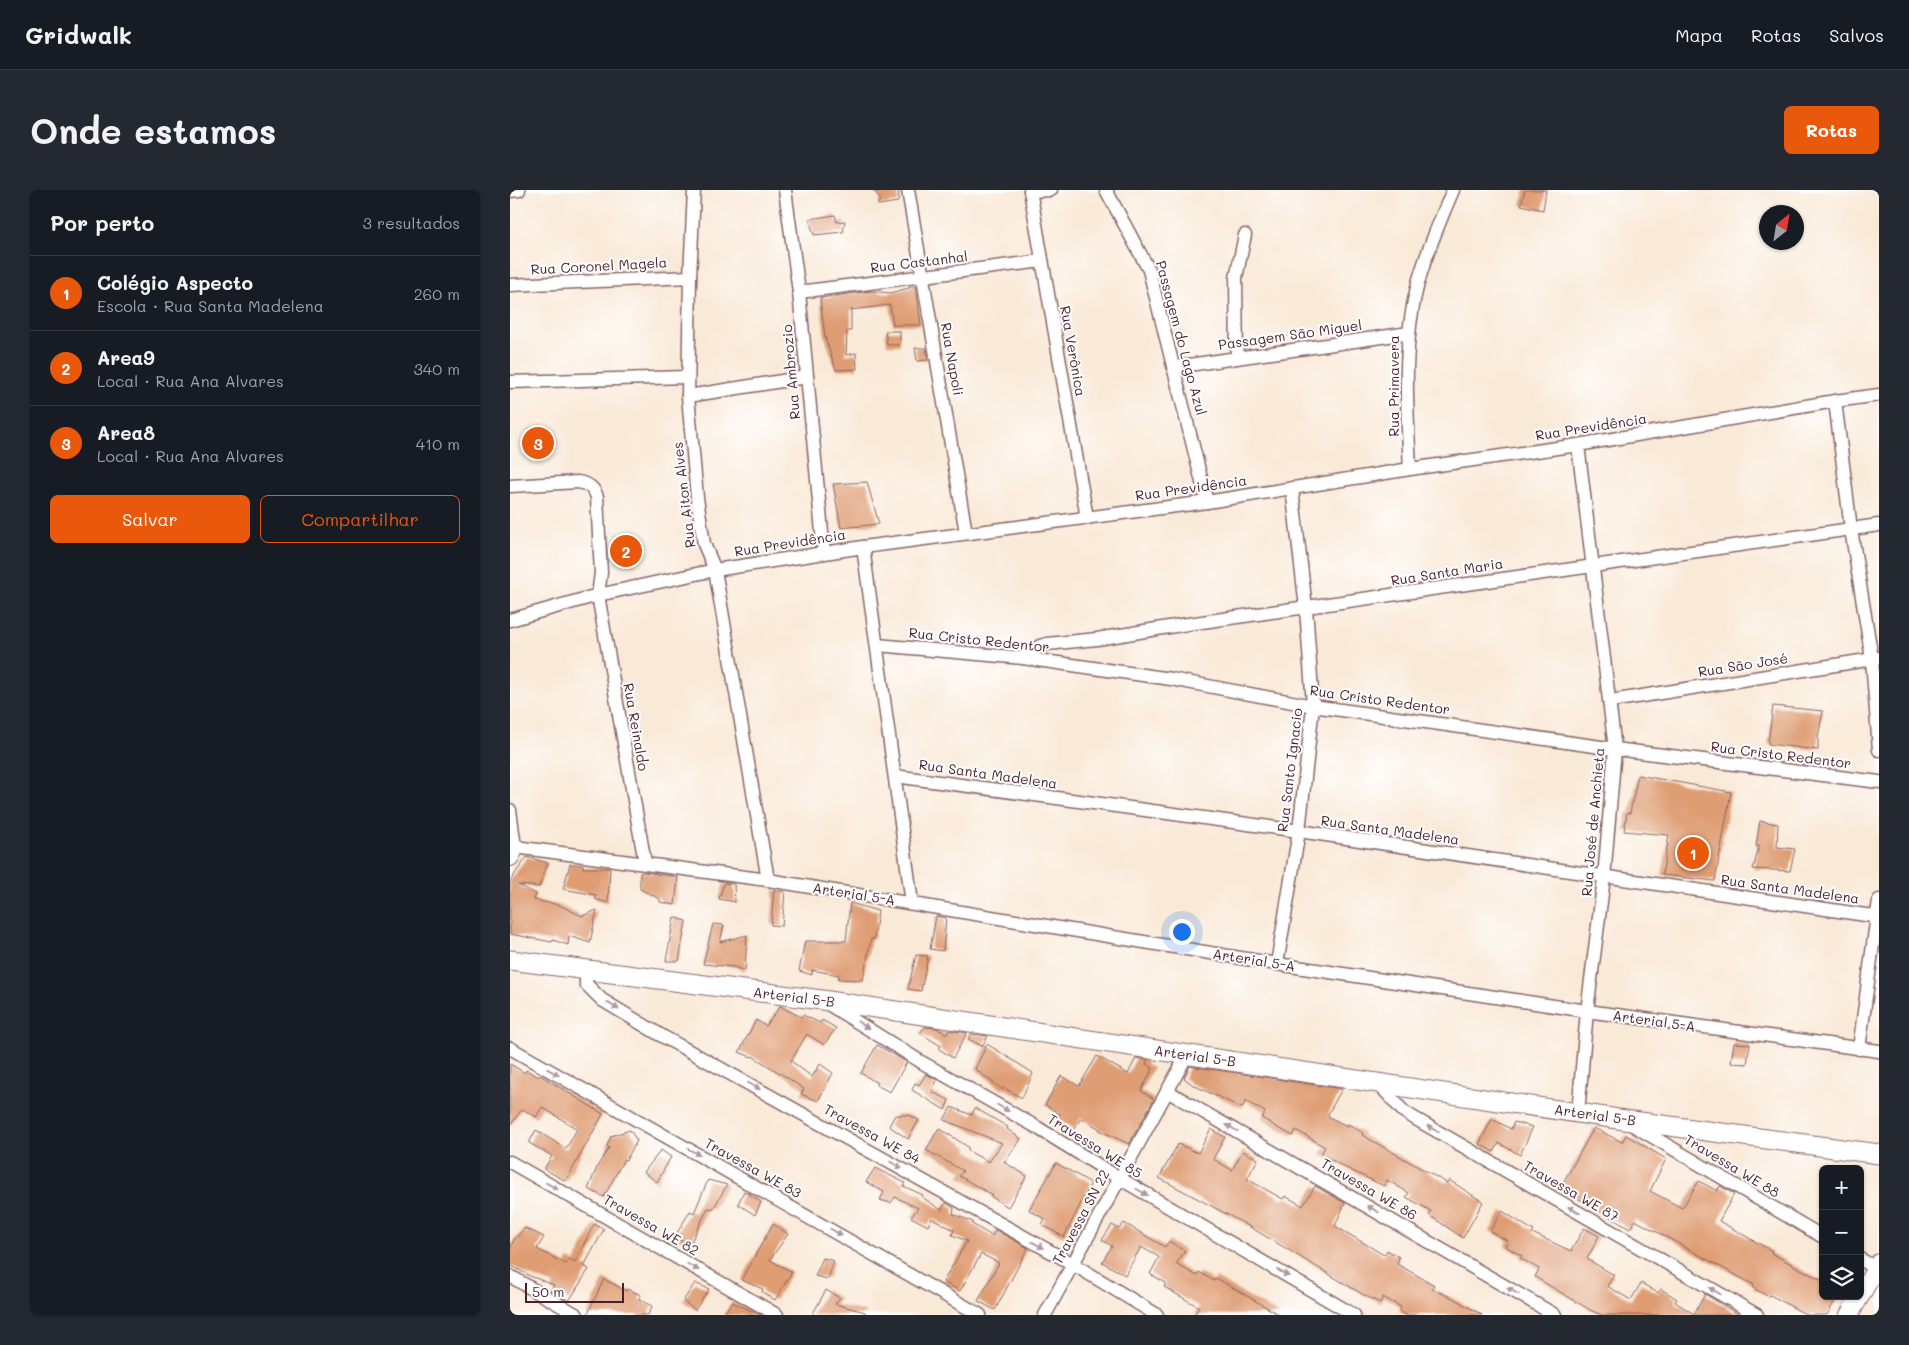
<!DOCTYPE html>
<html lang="pt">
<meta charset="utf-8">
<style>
:root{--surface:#171b24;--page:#242831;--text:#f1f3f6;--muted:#9ea1a6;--line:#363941;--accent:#ea580c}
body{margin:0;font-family:Mali,sans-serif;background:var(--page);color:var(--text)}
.controls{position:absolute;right:15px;bottom:15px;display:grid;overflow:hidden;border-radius:8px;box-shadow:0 1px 4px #0004}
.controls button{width:45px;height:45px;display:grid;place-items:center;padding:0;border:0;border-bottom:1px solid var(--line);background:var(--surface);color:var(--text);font:25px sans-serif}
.compass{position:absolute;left:1249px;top:15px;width:45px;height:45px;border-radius:50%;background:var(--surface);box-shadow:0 1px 4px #0004;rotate:30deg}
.scale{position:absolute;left:15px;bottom:12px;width:99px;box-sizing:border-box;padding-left:5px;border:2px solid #4a1f2b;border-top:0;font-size:14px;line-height:18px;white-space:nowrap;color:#4a1f2b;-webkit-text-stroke:4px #fff;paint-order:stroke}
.you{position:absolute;left:671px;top:741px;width:18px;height:18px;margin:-12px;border:4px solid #fff;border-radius:50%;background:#1a73e8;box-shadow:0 0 0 8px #1a73e833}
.badge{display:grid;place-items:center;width:32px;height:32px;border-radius:50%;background:var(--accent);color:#fff;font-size:16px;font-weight:700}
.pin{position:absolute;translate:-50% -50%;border:2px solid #fff;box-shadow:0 1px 5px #0006}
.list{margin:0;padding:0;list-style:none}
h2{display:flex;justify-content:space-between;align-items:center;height:65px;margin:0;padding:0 20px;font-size:21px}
h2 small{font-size:16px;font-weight:400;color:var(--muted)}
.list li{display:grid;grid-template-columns:32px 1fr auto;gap:15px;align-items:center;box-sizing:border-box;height:75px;padding:0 20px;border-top:1px solid var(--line)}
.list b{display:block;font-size:19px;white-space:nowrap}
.list p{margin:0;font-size:16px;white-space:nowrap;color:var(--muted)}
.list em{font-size:16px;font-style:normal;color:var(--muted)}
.actions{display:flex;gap:10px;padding:15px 20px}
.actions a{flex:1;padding:11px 0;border:1px solid var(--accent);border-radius:8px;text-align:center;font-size:18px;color:var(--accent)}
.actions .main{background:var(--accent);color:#fff}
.icon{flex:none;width:28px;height:28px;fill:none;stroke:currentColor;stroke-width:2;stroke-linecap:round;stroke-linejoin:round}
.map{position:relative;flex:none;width:1369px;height:1125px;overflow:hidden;border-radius:8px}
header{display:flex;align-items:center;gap:30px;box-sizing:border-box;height:70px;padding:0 25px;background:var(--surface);border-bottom:1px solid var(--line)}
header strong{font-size:24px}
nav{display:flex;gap:28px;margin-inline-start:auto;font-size:18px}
.intro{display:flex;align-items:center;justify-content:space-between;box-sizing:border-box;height:120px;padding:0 30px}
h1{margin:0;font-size:35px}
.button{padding:12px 22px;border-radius:8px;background:var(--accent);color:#fff;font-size:18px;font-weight:700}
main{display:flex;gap:30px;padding:0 30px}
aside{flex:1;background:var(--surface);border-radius:8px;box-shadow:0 1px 4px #0004}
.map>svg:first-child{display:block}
.building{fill:#df9d73}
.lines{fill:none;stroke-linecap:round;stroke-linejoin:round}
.street-casing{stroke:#876667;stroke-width:15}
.secondary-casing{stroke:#876667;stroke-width:20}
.primary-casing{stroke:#876667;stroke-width:21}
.street{stroke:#fff;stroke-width:12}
.secondary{stroke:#fff;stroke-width:18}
.primary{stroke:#fff;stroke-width:19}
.oneway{fill:#ae9aa0}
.labels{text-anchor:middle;stroke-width:4;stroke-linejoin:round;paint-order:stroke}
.street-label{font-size:14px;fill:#4a1f2b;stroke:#fff}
</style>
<header>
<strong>Gridwalk</strong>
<nav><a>Mapa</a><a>Rotas</a><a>Salvos</a></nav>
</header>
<div class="intro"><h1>Onde estamos</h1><a class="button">Rotas</a></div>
<main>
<aside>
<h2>Por perto<small>3 resultados</small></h2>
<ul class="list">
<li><span class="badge">1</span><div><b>Colégio Aspecto</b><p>Escola · Rua Santa Madelena</p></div><em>260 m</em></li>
<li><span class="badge">2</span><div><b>Area9</b><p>Local · Rua Ana Alvares</p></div><em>340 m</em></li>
<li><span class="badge">3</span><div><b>Area8</b><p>Local · Rua Ana Alvares</p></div><em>410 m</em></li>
</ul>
<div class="actions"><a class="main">Salvar</a><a>Compartilhar</a></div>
</aside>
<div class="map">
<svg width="1369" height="1125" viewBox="0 0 1369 1125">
<rect width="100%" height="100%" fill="#fff"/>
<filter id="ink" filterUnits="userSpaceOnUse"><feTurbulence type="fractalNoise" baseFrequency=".02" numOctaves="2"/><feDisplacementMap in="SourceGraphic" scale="10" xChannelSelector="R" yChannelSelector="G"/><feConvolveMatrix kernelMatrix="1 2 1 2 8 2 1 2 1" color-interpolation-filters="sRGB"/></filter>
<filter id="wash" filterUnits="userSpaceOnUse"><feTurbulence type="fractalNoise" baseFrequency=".0096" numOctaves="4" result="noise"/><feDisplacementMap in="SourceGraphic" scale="20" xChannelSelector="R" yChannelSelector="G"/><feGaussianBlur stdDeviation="1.12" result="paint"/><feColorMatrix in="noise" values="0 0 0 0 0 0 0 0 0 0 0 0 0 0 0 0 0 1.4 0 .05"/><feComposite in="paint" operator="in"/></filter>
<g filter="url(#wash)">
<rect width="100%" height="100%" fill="#f9e9d7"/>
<g id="blocks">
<g class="building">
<path d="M363,0h26l-1,12 -20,3 2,-7z"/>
<path d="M1015,0h21l-3,20 -22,-5z"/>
<path d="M325,25l2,7 8,-1 -2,11 -29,3 -5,-16z"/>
<path d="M406,96l5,39h-28l-3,-20 -39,5v21h-4l-1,24 10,-2 1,16 -21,1 -11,-33 -5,-39 51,-7 19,2z"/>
<path d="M375,141h15v14h-13z"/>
<path d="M405,158h11l2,12 -11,1z"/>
<path d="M20,239h16l-2,28h-14z"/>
<path d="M357,292l12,42 -38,4 -8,-44z"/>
<path d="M126,348l-1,27 -19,-2 1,-24z"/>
<path d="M1263,516l50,5 -5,26v13l-50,-6z"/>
<path d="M1128,585l93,17 -16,89 -53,-6 7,-40 -45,-4 3,-18h3z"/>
<path d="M1250,631l18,3 -1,23 18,2 -5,22 -37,-2 6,-23h-3z"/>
<path d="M17,667l21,6 -9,24 -21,-2 18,9 -2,6 25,5 23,11 15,-6 -7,33 -21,-7 -1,9 -15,-5 -1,2 -42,-8v-53z"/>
<path d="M60,674l13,1v3h27l-2,35 -13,-4 1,-4 -33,-6z"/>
<path d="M133,682l35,5 -3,28 -15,-3v-3l-20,-10v-16z"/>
<path d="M214,693l10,1 1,18 -16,-3z"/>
<path d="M264,700l11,2 -3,34 -11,-1z"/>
<path d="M340,713l28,8 -4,28h-3l-8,41 -25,-1 1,-4 -27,-5v5l-13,-4 6,-30h41z"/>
<path d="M426,726l10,2 -3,33 -13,-2z"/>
<path d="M164,727l12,4 -7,40h-13z"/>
<path d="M203,734l11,1 -4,17 27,-7 -2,36 -11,-4 -31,-3z"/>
<path d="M406,765l12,1 -7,35 -13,-2z"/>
<path d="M270,816l21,11 2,-2 17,8 2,-3 14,8 -12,17 -17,-11 -16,27 21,16 8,-13 13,9 -15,28 -17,-7 3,-5 -16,-11 -36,-22 -1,1 -12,-5 17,-32 10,6z"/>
<path d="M415,837l11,1 11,6 2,-4 18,3 -14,25 -14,-9 2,-3 -21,-13z"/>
<path d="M461,844l17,2 -6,10 -14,-7z"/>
<path d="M1224,853l16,1 -3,20 -16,-1z"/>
<path d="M477,854l46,29 -11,25 -18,-10 -1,2 -28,-21z"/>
<path d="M367,855l30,17 -17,30 -14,-7 1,-2 -16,-10z"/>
<path d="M587,866l31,18 8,-16 12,2 -2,4 7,4 -12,23 13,8 -25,45 -30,-14 1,-1 -19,-11 -7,11 -17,-10 3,-5 -15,-9 16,-29 18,10z"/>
<path d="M0,874l15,9 1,-3 13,7 1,-2 63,39 -37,67 -22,-12 8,-13 -23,-13 7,-13 30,19 11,-20 -35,-22 -6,10 -14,-8 -12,17z"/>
<path d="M680,876l152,23 -14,25 1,3 18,9 1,-2 15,9 -1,2 85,48 2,-3 34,22 -20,36 -34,-23 2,-4 -25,-14 3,-4 -22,-13 -3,6 -40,-19 -23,-13 4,-7 -29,-17 -3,6 -15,-8 -16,-10 3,-6 -19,-11 -4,7 -49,-23 -9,-7z"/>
<path d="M416,884l11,6 -5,12 17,8 -4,10 -33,-20 3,-7 4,2z"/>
<path d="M441,917l21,8 3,-7 33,19 -1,2 14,10 -17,23 23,14 -19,31 -18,-11 2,-1 -33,-19 4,-5 -37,-21 13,-22 29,19v4l21,11 13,-19 -58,-23z"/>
<path d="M385,925h14l10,5 -11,19 -19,-13z"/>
<path d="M982,929l19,10 3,-7 19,5 -13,28 -21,-12 -5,9 -15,-8z"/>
<path d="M1084,938l28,14 4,-7 40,24 -16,32 32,17 17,-27 18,10 3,-5 14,8 -15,27 53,30 -1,2 52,28v15h15l-11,19h-20l-37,-20 -1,2 -16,-9 1,-3 -119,-65 -5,9 -70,-41z"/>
<path d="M701,939l14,8 -12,22 19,11 11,-19 15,8 -11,20 36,20 2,-3 18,10 12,-20 30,17 -10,23 49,29 3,-5 12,7 -2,7 37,21 -2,4 21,9 29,17h-76l-7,-4 2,-4 -18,-10 -3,6 -18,-9 -117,-70 -86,-46 19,-34 20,9z"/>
<path d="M120,940l7,11 -11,19 -2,-1 -20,38 -16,-8 10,-24 11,-17 -2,-2 4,-10z"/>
<path d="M151,960l10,7 -14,25 -13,-10z"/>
<path d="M546,973l35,20 -27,54 -22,-12 3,-6 -16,-9z"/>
<path d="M365,978l30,15 -2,3 20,9 -1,2 19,13 5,-7 8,5 -1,6 20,8 -1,2 20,12 4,-6 32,18 -33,62 -17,-9 21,-38 -18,-9 -21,37 -17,-9 24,-41 -15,-6 2,-5 -22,-12 -4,8 -17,-9 7,-9 -23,-11 -4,6 -11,-3 4,-8 -18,-10z"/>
<path d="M198,990l19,5 -14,24 -5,-1 -18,36 -16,-6 16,-27 4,2z"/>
<path d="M234,1001l17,11 -6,13 -17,-11z"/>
<path d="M992,1021l32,20 -2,2 39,18 13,-23 15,8 -12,23 27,16 -7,11 24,14 10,-17 17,10 3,-4 16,10 -2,3 19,12 11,-20 34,21h-137l-10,-4 -57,-34 4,-8 -19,-11 2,-2 -17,-10 3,-5 -18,-10z"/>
<path d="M614,1033l41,24 4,-6 16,10 -9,13 21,12 2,-4 15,9 2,-3 64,37h-86l5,-8 -35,-20 2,-4 -16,-9 9,-17 -18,-10 -16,28 -23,-13 10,-16 -10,-6 10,-15 7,4z"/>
<path d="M84,1034l10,5 -20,37 5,3 -20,32 -18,-11 3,-5 -24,-9 -20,-11v-16l4,-9 11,-12 19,9 -7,12 29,15 3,-5 6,3z"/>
<path d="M263,1034l15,10 -18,26 22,12 -17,28 -13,-8 1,-3 -22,-9z"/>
<path d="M313,1068l11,3 -6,18 -13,-3z"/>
<path d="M94,1089l22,12 1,-2 14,6 -2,4 13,7 -4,9h-61z"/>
<path d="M185,1093l14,6 -14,21 -12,-9z"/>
<path d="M316,1100l14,8 -5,6 30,8v3h-53z"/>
<path d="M222,1112l27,12 2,1h-38z"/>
</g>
</g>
</g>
<g filter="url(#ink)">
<use href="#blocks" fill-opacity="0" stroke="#876667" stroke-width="1"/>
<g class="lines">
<defs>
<g id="street">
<path d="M184,0l-4,87 -2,119 9,102 7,46 11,26 53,310"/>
<path d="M275,0l14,102 25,261"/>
<path d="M398,0l58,343"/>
<path d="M520,0l57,328"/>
<path d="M596,0l43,80 58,232"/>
<path d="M0,1l9,-1"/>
<path d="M520,1l21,-1"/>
<path d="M0,95l180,-8"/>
<path d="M289,102l243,-31"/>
<path d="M727,168l-1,-80 9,-43"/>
<path d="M665,177l234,-34"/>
<path d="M0,192l177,-5"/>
<path d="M178,206l119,-19"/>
<path d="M1325,211l16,128 21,130 7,91"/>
<path d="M900,279c-3,-62 -8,-126 8,-186 9,-32 22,-63 35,-93"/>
<path d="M0,296l68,-4c10,2 16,5 19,15l4,76 -3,22 47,268"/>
<path d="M353,357l49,356"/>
<path d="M0,430l88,-25 117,-25 148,-23 344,-45 203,-33 168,-24 257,-44 44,-6"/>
<path d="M367,455l146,13 148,21 142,27 302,43 264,33"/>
<path d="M513,468l17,-12 7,-2 50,-5 84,-14 698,-100"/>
<path d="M1101,511l268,-43"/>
<path d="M385,586l404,55 580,86"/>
<path d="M0,620l5,37 253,33 509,84 310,47 292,40"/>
<path d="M767,774l22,-133 14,-125 -7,-98 -14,-120"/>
<path d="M76,780v14l16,16 60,36 411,228 84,51"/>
<path d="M318,814l95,59 110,62 86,53 235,137"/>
<path d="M0,858l470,267"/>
<path d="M1349,859l20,-149"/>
<path d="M868,893l25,28 11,7 343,197"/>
<path d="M657,901l388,224"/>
<path d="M1068,923l9,-102 17,-133 11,-129 -37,-304"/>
<path d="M1121,934l192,113"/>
<path d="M0,972l267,153"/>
<path d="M1350,1069l19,11"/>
<path d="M0,1086l67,39"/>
<path d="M535,1125l142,-260"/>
</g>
<g id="secondary">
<path d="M0,657h5l-5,10"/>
<path d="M1350,1106l19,-33"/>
<path d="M1339,1125l11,-19"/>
</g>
<path id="primary" d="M0,770l312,40 803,120 254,34"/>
</defs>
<use href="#street" class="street-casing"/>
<use href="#secondary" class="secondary-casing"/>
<use href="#primary" class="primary-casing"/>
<use href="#street" class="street"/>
<use href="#secondary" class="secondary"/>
<use href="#primary" class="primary"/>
</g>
<defs><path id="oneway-solid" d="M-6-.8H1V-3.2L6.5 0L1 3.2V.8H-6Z" transform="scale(1.25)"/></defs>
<g class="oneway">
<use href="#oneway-solid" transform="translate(103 816) rotate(31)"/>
<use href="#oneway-solid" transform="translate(353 835) rotate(32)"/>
<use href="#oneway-solid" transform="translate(43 882) rotate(29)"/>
<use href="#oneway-solid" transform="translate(244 896) rotate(29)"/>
<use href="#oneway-solid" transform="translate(493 918) rotate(30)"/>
<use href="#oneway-solid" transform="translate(722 938) rotate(-150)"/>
<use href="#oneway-solid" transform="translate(923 939) rotate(-150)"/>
<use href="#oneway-solid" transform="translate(184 962) rotate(29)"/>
<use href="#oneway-solid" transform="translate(386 975) rotate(29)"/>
<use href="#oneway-solid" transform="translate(42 996) rotate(29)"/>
<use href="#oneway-solid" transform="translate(632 1002) rotate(30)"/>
<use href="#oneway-solid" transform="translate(863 1019) rotate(-150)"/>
<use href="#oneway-solid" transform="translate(1064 1020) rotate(-150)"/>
<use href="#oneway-solid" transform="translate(326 1042) rotate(30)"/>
<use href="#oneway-solid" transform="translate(528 1055) rotate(29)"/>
<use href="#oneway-solid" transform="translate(183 1077) rotate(30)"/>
<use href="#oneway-solid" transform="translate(773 1083) rotate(30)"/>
<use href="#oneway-solid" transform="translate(1003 1101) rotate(-150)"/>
<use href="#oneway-solid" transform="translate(1205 1101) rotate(-150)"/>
</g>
</g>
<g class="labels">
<g class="street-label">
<text transform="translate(409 72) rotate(-7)" y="5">Rua Castanhal</text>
<text transform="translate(89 76) rotate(-3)" y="5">Rua Coronel Magela</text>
<text transform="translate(780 145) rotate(-8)" y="5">Passagem São Miguel</text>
<text transform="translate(671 148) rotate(75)" y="5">Passagem do Lago Azul</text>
<text transform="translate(563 161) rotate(80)" y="5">Rua Verônica</text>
<text transform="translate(442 169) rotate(80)" y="5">Rua Napoli</text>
<text transform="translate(281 182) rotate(-95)" y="5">Rua Ambrozio</text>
<text transform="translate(884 196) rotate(-90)" y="5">Rua Primavera</text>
<text transform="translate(1081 237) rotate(-9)" y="5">Rua Previdência</text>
<text transform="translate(681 298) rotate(-8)" y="5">Rua Previdência</text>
<text transform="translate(174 305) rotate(-97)" y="5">Rua Aiton Alves</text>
<text transform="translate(280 353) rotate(-9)" y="5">Rua Previdência</text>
<text transform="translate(937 382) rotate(-9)" y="5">Rua Santa Maria</text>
<text transform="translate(469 450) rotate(6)" y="5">Rua Cristo Redentor</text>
<text transform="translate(1233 475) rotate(-9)" y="5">Rua São José</text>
<text transform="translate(870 510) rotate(8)" y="5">Rua Cristo Redentor</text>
<text transform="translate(126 537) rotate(80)" y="5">Rua Reinaldo</text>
<text transform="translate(1271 565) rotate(7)" y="5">Rua Cristo Redentor</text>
<text transform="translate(780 580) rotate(-83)" y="5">Rua Santo Ignacio</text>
<text transform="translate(478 584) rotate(8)" y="5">Rua Santa Madelena</text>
<text transform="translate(1083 632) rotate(-85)" y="5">Rua José de Anchieta</text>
<text transform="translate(880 640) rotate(8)" y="5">Rua Santa Madelena</text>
<text transform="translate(1280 699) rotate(8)" y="5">Rua Santa Madelena</text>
<text transform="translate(344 704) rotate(9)" y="5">Arterial 5-A</text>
<text transform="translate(744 770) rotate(9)" y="5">Arterial 5-A</text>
<text transform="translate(284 807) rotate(7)" y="5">Arterial 5-B</text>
<text transform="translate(1144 831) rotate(8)" y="5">Arterial 5-A</text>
<text transform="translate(685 866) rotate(8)" y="5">Arterial 5-B</text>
<text transform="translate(1085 925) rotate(8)" y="5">Arterial 5-B</text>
<text transform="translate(362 944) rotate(29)" y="5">Travessa WE 84</text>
<text transform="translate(585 956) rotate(32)" y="5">Travessa WE 85</text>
<text transform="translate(1222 976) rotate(31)" y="5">Travessa WE 88</text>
<text transform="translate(243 978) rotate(29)" y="5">Travessa WE 83</text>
<text transform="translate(859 999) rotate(30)" y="5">Travessa WE 86</text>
<text transform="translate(1061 1001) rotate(30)" y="5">Travessa WE 87</text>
<text transform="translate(571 1027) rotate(-62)" y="5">Travessa SN 22</text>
<text transform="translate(141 1035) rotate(30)" y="5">Travessa WE 82</text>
</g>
</g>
</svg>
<div class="controls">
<button>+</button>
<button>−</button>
<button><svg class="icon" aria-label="layers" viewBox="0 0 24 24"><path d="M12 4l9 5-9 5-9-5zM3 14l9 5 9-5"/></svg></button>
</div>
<svg class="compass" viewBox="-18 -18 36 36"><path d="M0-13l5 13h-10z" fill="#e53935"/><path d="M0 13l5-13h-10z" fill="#9ea1a6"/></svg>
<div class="scale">50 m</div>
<div class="you"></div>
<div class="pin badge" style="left:1183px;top:663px">1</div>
<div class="pin badge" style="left:116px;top:361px">2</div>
<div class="pin badge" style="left:28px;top:253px">3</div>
</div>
</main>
